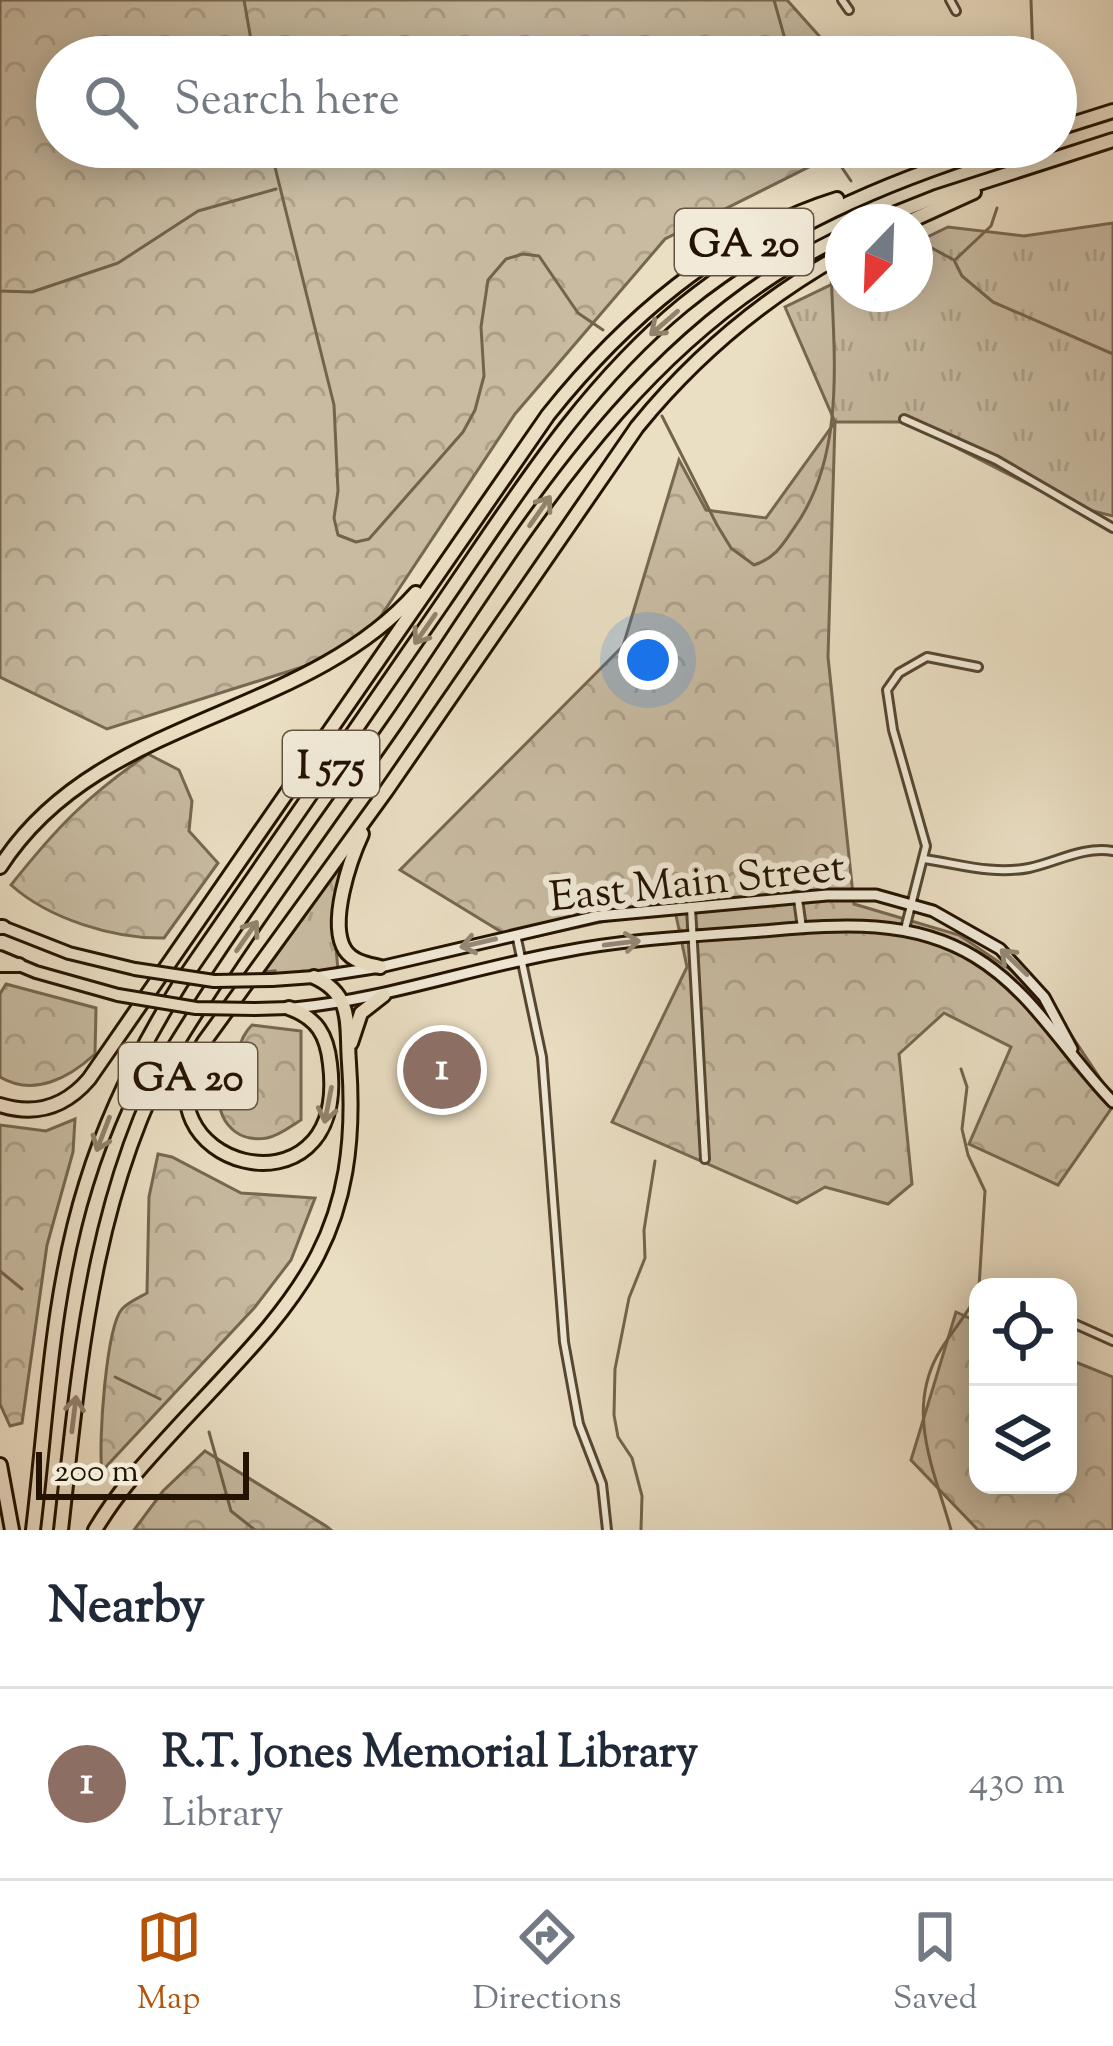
<!DOCTYPE html>
<style>
:root{--surface:#fff;--page:#f6f6f7;--text:#1f2937;--muted:#747a83;--line:#e0e1e3;--accent:#b45309}
body{margin:0;font-family:"Sorts Mill Goudy",serif;background:var(--page);color:var(--text)}
.controls{position:absolute;right:36px;bottom:36px;display:grid;overflow:hidden;border-radius:24px;box-shadow:0 6px 30px #0003}
.controls button{width:108px;height:108px;display:grid;place-items:center;padding:0;border:0;border-bottom:3px solid var(--line);background:var(--surface);color:var(--text);font:60px sans-serif}
.compass{position:absolute;left:825px;top:204px;width:108px;height:108px;border-radius:50%;background:var(--surface);box-shadow:0 6px 30px #0003;rotate:203deg}
.scale{position:absolute;left:36px;bottom:30px;width:213px;box-sizing:border-box;padding-left:12px;border:6px solid #241300;border-top:0;font-size:33px;line-height:42px;white-space:nowrap;color:#241300;-webkit-text-stroke:9px #f1ead8;paint-order:stroke}
.you{position:absolute;left:648px;top:660px;width:42px;height:42px;margin:-30px;border:9px solid #fff;border-radius:50%;background:#1a73e8;box-shadow:0 0 0 18px #1a73e833}
.badge{display:grid;place-items:center;width:78px;height:78px;border-radius:50%;background:var(--accent);color:#fff;font-size:39px;font-weight:700}
.pin{position:absolute;translate:-50% -50%;border:6px solid #fff;box-shadow:0 3px 12px #0006}
.list{margin:0;padding:0;list-style:none}
h2{display:flex;justify-content:space-between;align-items:center;height:156px;margin:0;padding:0 48px;font-size:51px}
h2 small{font-size:39px;font-weight:400;color:var(--muted)}
.list li{display:grid;grid-template-columns:78px 1fr auto;gap:36px;align-items:center;box-sizing:border-box;height:192px;padding:0 48px;border-top:3px solid var(--line)}
.list b{display:block;font-size:45px;white-space:nowrap}
.list p{margin:0;font-size:39px;white-space:nowrap;color:var(--muted)}
.list em{font-size:39px;font-style:normal;color:var(--muted)}
.icon{flex:none;width:66px;height:66px;fill:none;stroke:currentColor;stroke-width:2;stroke-linecap:round;stroke-linejoin:round}
.map{position:relative;flex:none;width:1113px;height:1530px;overflow:hidden}
.search{position:absolute;background:var(--surface);box-shadow:0 6px 30px #0003;left:36px;right:36px;top:36px;height:132px;display:flex;align-items:center;gap:30px;box-sizing:border-box;padding:0 42px;border-radius:66px;color:var(--muted);font-size:45px}
.sheet{height:348px;background:var(--surface)}
nav{display:flex;justify-content:space-around;align-items:center;box-sizing:border-box;height:168px;border-top:3px solid var(--line);background:var(--surface);font-size:33px;color:var(--muted)}
nav a{display:grid;justify-items:center;gap:6px}
nav .on{color:var(--accent)}
.map>svg:first-child{display:block}
.grass{fill:url(#grass-tufts);stroke:#766751;stroke-width:3}
.forest{fill:url(#forest-crowns);stroke:#766751;stroke-width:3}
.lines{fill:none;stroke-linecap:round;stroke-linejoin:round}
.stream{stroke:#73634d;stroke-width:3}
.street-casing{stroke:#564631;stroke-width:12}
.secondary-casing{stroke:#241300;stroke-width:15}
.primary-casing{stroke:#241300;stroke-width:16}
.highway-casing{stroke:#241300;stroke-width:18}
.street{stroke:#f1ead8;stroke-width:6}
.secondary{stroke:#f1ead8;stroke-width:9}
.primary{stroke:#eadec3;stroke-width:10}
.highway{stroke:#eadec3;stroke-width:12}
.primary-bridge-casing{stroke:#241300;stroke-width:16;stroke-linecap:butt}
.primary-bridge{stroke:#eadec3;stroke-width:10}
.oneway{stroke:#91836b}
.oneway2{stroke:#958977}
.labels{text-anchor:middle;stroke-width:12;stroke-linejoin:round;paint-order:stroke}
.shield{fill:#f1ead8;stroke:#625441;stroke-width:3}
.shield-label{font-size:39px;font-weight:bold;fill:#241300}
.street-label{font-size:42px;fill:#241300;stroke:#f1ead8}
</style>
<div class="map">
<svg width="1113" height="1530" viewBox="0 0 1113 1530">
<defs>
<pattern id="grass-tufts" width="24" height="20" patternUnits="userSpaceOnUse" patternTransform="scale(3)"><rect width="24" height="20" fill="#c8bba2"/><path d="M3 7l-1-3M5 7V3M7 7l1-3M15 17l-1-3M17 17v-4M19 17l1-3" fill="none" stroke="#aca08a"/></pattern>
<pattern id="forest-crowns" width="20" height="18" patternUnits="userSpaceOnUse" patternTransform="scale(3)"><rect width="20" height="18" fill="#c8bba2"/><path d="M2 6a3 3 0 1 1 6 0M12 15a3 3 0 1 1 6 0" fill="none" stroke="#aca08a"/></pattern>
</defs>
<rect width="100%" height="100%" fill="#eadec3"/>
<filter id="stains"><feTurbulence type="fractalNoise" baseFrequency=".00167" numOctaves="4"/><feColorMatrix values="0 0 0 0 .2 0 0 0 0 .09 0 0 0 0 .02 0 0 0 .5 -.17"/></filter>
<radialGradient id="worn" r=".72"><stop offset=".6" stop-color="#630" stop-opacity="0"/><stop offset="1" stop-color="#630" stop-opacity=".3"/></radialGradient>
<g class="grass">
<path d="M1113,223v293l-44,-11 -163,-83h-71l-50,-115 58,-28v15h72v-51l33,-16 76,9z"/>
<path d="M347,857l-12,80 3,33 -63,5v-4l-12,1z"/>
</g>
<g class="forest">
<path d="M0,0h787l51,57h-781v90h809l-53,18 -148,74 -150,175 -156,235 -252,80 -107,-52z"/>
<path d="M835,422l-7,235 26,247 105,31 83,56 71,107v8l-55,79 -89,-41 42,-97 -67,-34 -45,41 13,130 -24,20 -63,-17 -28,16 -185,-81 75,-155 -13,-61 -158,35 -116,-71 223,-224 56,-186 27,50 60,8z"/>
<path d="M148,754l31,16 13,31 -3,30 29,32 -54,75c-50,1 -115,-19 -153,-53 46,-58 76,-89 137,-131z"/>
<path d="M6,984l90,24 -1,46c-26,24 -61,43 -95,23v-83z"/>
<path d="M252,1025l49,6v89c-10,6 -22,16 -34,18 -34,6 -54,-23 -47,-54 2,-10 10,-17 15,-26 6,-13 6,-22 17,-33z"/>
<path d="M75,1119l-2,33 -26,93 -25,178 -12,3 -10,-22v-279l46,6z"/>
<path d="M158,1154l14,3 69,36 74,5 -24,62 -36,47 -153,164c-4,-26 4,-144 20,-162 5,-6 18,-12 25,-16l2,-96z"/>
<path d="M956,1312l22,10v163h90v-126l45,18v153h-135l-67,-70z"/>
<path d="M205,1451l121,75 5,4h-197l29,-39z"/>
</g>
<g class="lines">
<g class="stream">
<path d="M244,0l10,57"/>
<path d="M774,0l16,57"/>
<path d="M1031,0l2,57"/>
<path d="M270,147l64,258 4,86 -4,27 4,17 18,7 13,-3 94,-107 12,-22 9,-34 -3,-49 7,-47 18,-21 17,-5 16,2 39,57 25,17"/>
<path d="M828,147l23,34"/>
<path d="M915,239l39,21 8,16 31,26 120,52"/>
<path d="M956,259l35,-33 6,-18"/>
<path d="M0,291l32,1 86,-29 80,-52 78,-22"/>
<path d="M662,416l55,109 14,23 23,17c21,-7 28,-19 40,-37 52,-72 40,-172 37,-257"/>
<path d="M961,1069l6,18 -5,42 6,26 17,36 -6,96"/>
<path d="M0,1271l22,18"/>
<path d="M115,1377l45,22"/>
<path d="M209,1432l22,79 24,19"/>
<path d="M641,1530l1,-34 -10,-38 -14,-21 -4,-22 1,-46 14,-71 16,-40 -1,-28 11,-69"/>
<path d="M951,1530c-16,-58 -45,-116 -14,-174 12,-22 30,-40 41,-63"/>
</g>
<defs>
<g id="street">
<path d="M842,0l7,10"/>
<path d="M950,0l6,11"/>
<path d="M904,419l92,41 117,68"/>
<path d="M924,859c35,5 69,16 105,9 28,-6 54,-22 84,-17"/>
<path d="M798,899l4,29"/>
<path d="M691,908l14,251"/>
<path d="M905,929l21,-83 -33,-116 -6,-40 12,-17 28,-16 51,10"/>
<path d="M516,934l26,123 22,285 15,82 23,60 5,46"/>
<path d="M1075,1324l38,17"/>
</g>
<g id="secondary">
<path d="M316,977l64,-10 218,-51 229,-21h49l57,16 67,38 44,48 28,52"/>
<path d="M294,1008c92,-9 178,-40 268,-56 66,-13 133,-16 200,-21 74,-6 147,-14 213,26 58,35 91,97 138,145"/>
</g>
<g id="primary">
<path d="M0,926l69,27 66,16"/>
<path d="M0,957l36,15 82,23"/>
<path d="M272,980l42,-3"/>
<path d="M255,1009l34,-1"/>
</g>
<g id="highway">
<path d="M1056,129l57,-18"/>
<path d="M873,222l63,-25 177,-57"/>
<path d="M908,222l66,-30"/>
<path d="M362,834c-12,26 -34,89 -17,116 8,12 23,14 35,17"/>
<path d="M0,867c97,-152 302,-146 416,-274"/>
<path d="M0,927h3"/>
<path d="M0,965h19"/>
<path d="M289,1008c28,10 38,27 41,56 20,164 -207,101 -126,-22l182,-251 251,-364c57,-70 127,-129 206,-173"/>
<path d="M351,1043l10,-30 23,-18"/>
<path d="M0,1105c35,11 65,2 89,-26l459,-664c74,-93 173,-180 289,-216"/>
<path d="M0,1465l12,65"/>
<path d="M33,1530c14,-115 18,-235 53,-346 22,-72 55,-137 94,-200 88,-128 176,-255 264,-383 72,-105 139,-214 239,-296 95,-77 200,-122 315,-158"/>
<path d="M61,1530c19,-168 31,-334 114,-484 69,-112 147,-217 222,-325 127,-186 235,-383 446,-485"/>
<path d="M95,1530c24,-41 55,-73 87,-108 113,-121 180,-180 167,-359 -3,-38 5,-68 -35,-86"/>
</g>
</defs>
<use href="#street" class="street-casing"/>
<use href="#secondary" class="secondary-casing"/>
<use href="#primary" class="primary-casing"/>
<use href="#highway" class="highway-casing"/>
<use href="#street" class="street"/>
<use href="#secondary" class="secondary"/>
<use href="#primary" class="primary"/>
<use href="#highway" class="highway"/>
<defs>
<g id="primary-bridge">
<path d="M135,969l79,12 58,-1"/>
<path d="M118,995l78,13 59,1"/>
</g>
</defs>
<use href="#primary-bridge" class="primary-bridge-casing"/>
<use href="#primary-bridge" class="primary-bridge"/>
</g>
<defs><path id="oneway-shaft" d="M-6 0H5M1.5-3L5.5 0L1.5 3" fill="none" stroke-width="1.6" stroke-linecap="round" stroke-linejoin="round" transform="scale(3)"/></defs>
<g class="oneway">
<use href="#oneway-shaft" transform="translate(664 323) rotate(139)"/>
<use href="#oneway-shaft" transform="translate(540 511) rotate(-55)"/>
<use href="#oneway-shaft" transform="translate(425 629) rotate(125)"/>
<use href="#oneway-shaft" transform="translate(247 936) rotate(-55)"/>
<use href="#oneway-shaft" transform="translate(328 1105) rotate(101)"/>
<use href="#oneway-shaft" transform="translate(103 1134) rotate(111)"/>
<use href="#oneway-shaft" transform="translate(74 1414) rotate(-83)"/>
</g>
<g class="oneway2">
<use href="#oneway-shaft" transform="translate(478 943) rotate(167)"/>
<use href="#oneway-shaft" transform="translate(622 943) rotate(-7)"/>
<use href="#oneway-shaft" transform="translate(1014 962) rotate(-136)"/>
</g>
<g class="labels">
<g class="shield">
<rect x="675" y="209" width="138" height="66" rx="9"/>
<rect x="283" y="731" width="96" height="66" rx="9"/>
<rect x="119" y="1043" width="138" height="66" rx="9"/>
</g>
<g class="shield-label">
<text x="744" y="256">GA 20</text>
<text x="331" y="778">I 575</text>
<text x="188" y="1090">GA 20</text>
</g>
<g class="street-label">
<text transform="translate(697 880) rotate(-6)" y="15">East Main Street</text>
</g>
</g>
<rect width="100%" height="100%" filter="url(#stains)"/>
<rect width="100%" height="100%" fill="url(#worn)"/>
</svg>
<div class="controls">
<button><svg class="icon" aria-label="locate" viewBox="0 0 24 24"><circle cx="12" cy="12" r="6"/><path d="M12 2v4M12 18v4M2 12h4M18 12h4"/></svg></button>
<button><svg class="icon" aria-label="layers" viewBox="0 0 24 24"><path d="M12 4l9 5-9 5-9-5zM3 14l9 5 9-5"/></svg></button>
</div>
<svg class="compass" viewBox="-18 -18 36 36"><path d="M0-13l5 13h-10z" fill="#e53935"/><path d="M0 13l5-13h-10z" fill="#747a83"/></svg>
<div class="scale">200 m</div>
<div class="you"></div>
<div class="pin badge" style="left:442px;top:1070px;background:#8d6e63">1</div>
<div class="search"><svg class="icon" aria-label="search" viewBox="0 0 24 24"><circle cx="10" cy="10" r="6"/><path d="M15 15l6 6"/></svg>Search here</div>
</div>
<section class="sheet">
<h2>Nearby<small></small></h2>
<ul class="list">
<li><span class="badge" style="background:#8d6e63">1</span><div><b>R.T. Jones Memorial Library</b><p>Library</p></div><em>430 m</em></li>
</ul>
</section>
<nav>
<a class="on"><svg class="icon" aria-label="map" viewBox="0 0 24 24"><path d="M3 6l6-2 6 2 6-2v14l-6 2-6-2-6 2zM9 4v14M15 6v14"/></svg>Map</a>
<a><svg class="icon" aria-label="directions" viewBox="0 0 24 24"><path d="M12 3l9 9-9 9-9-9zM9 14v-3h6M13 9l2 2-2 2"/></svg>Directions</a>
<a><svg class="icon" aria-label="saved" viewBox="0 0 24 24"><path d="M7 4h10v16l-5-4-5 4z"/></svg>Saved</a>
</nav>
